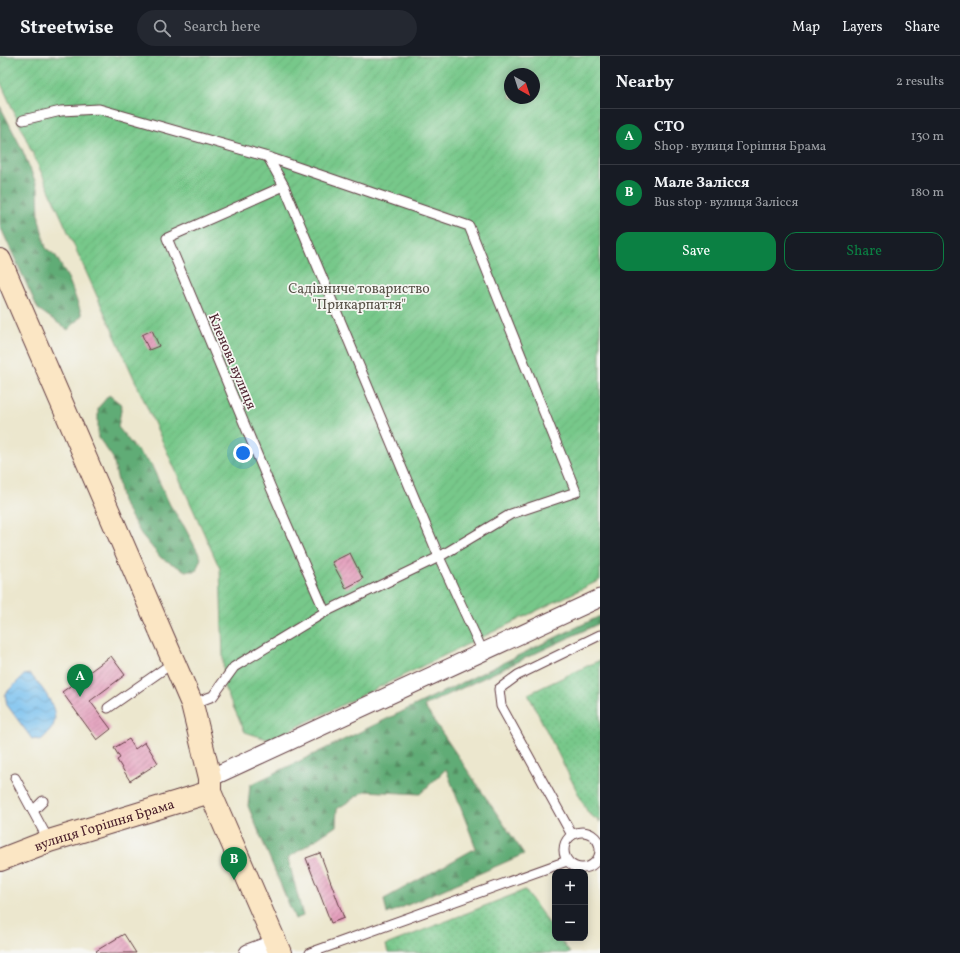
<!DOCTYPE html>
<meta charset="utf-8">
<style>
:root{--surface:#171b24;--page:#242831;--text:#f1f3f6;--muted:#9ea1a6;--line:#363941;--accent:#0b8043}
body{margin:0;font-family:Vollkorn,serif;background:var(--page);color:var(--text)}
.controls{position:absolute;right:12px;bottom:12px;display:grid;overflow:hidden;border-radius:8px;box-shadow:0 2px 10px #0003}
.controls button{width:36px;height:36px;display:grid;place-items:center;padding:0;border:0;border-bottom:1px solid var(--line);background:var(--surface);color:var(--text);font:20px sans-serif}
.compass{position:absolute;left:504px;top:12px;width:36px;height:36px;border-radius:50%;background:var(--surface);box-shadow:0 2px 10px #0003;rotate:141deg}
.you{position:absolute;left:243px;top:397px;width:14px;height:14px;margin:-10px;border:3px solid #fff;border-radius:50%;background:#1a73e8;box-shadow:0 0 0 6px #1a73e833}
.badge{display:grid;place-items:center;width:26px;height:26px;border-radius:50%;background:var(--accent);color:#fff;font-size:13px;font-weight:700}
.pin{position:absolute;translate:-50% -33px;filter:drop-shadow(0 1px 2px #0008)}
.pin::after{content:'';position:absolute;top:21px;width:14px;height:12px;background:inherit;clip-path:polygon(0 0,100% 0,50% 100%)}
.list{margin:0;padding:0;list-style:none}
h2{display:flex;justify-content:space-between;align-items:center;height:52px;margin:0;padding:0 16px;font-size:17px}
h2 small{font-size:13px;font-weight:400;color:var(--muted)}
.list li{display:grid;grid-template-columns:26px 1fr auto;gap:12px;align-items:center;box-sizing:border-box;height:56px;padding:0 16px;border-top:1px solid var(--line)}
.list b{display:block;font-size:15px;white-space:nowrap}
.list p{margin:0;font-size:13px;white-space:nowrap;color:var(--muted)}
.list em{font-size:13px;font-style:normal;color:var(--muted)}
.actions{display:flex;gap:8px;padding:12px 16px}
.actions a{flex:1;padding:9px 0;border:1px solid var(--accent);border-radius:12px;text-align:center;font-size:14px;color:var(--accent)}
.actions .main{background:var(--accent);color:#fff}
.icon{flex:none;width:22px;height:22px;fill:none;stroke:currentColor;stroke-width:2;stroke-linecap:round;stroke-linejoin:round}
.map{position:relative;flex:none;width:600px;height:897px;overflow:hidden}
header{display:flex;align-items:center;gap:24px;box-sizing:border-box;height:56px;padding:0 20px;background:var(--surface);border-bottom:1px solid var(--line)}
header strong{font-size:19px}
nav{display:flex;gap:22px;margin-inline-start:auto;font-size:14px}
.search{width:280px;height:36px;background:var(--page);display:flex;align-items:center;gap:10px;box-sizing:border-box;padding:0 14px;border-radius:22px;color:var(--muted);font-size:15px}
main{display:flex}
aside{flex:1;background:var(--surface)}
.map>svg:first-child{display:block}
.grass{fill:url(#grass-dots);stroke:#60745a}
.forest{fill:url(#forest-firs);stroke:#566650}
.garden{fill:url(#garden-furrows);stroke:#60745a;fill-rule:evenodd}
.water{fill:url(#water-waves);stroke:#60708d}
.building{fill:url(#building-hatch)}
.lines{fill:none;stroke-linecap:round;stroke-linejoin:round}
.lane-casing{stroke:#623d43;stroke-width:11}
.street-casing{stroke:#623d43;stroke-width:19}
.secondary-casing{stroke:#623d43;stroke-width:24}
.lane{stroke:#fff;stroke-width:9}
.street{stroke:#fff;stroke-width:17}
.secondary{stroke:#fbe6c4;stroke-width:22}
.labels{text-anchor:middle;stroke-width:3.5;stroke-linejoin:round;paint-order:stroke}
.park-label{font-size:14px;fill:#585248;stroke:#f6f6f2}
.street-label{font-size:14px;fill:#4a1f2b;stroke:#f6f6f2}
</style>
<header>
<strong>Streetwise</strong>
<div class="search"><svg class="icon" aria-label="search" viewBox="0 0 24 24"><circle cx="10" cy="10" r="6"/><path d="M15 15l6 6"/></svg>Search here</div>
<nav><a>Map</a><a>Layers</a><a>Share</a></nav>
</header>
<main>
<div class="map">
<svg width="600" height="897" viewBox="0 0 600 897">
<defs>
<pattern id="grass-dots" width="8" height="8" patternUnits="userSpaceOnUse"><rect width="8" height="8" fill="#77c88a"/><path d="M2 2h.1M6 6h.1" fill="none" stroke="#68ab77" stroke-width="1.8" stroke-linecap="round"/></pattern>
<pattern id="forest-firs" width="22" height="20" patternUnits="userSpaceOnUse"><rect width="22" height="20" fill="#61ac76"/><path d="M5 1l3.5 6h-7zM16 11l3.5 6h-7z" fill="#528b61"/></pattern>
<pattern id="garden-furrows" width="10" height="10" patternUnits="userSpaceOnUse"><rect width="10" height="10" fill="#77c88a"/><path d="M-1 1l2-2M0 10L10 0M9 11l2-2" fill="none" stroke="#68ab77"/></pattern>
<pattern id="water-waves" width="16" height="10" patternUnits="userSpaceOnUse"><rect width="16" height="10" fill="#77c0ef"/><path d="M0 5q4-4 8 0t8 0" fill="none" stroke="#649bc2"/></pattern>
<pattern id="building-hatch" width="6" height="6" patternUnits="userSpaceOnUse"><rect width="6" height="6" fill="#e49ebc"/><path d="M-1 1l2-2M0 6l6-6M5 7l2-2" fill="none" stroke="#bb8099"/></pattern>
</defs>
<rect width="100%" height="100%" fill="#f6f6f2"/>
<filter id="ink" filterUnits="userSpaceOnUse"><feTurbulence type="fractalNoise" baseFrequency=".025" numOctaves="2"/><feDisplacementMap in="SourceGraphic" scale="8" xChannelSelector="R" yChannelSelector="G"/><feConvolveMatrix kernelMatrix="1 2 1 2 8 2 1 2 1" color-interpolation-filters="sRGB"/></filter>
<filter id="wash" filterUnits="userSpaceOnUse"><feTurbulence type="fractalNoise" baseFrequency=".012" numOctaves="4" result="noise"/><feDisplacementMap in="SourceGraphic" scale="16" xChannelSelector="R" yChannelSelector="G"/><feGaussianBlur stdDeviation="0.9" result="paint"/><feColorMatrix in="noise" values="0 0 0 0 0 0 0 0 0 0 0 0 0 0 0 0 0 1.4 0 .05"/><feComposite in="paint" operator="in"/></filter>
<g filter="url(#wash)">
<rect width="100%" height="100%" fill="#ece7ce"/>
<g class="grass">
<path d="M600,604v162l-12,-9 -60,-119z"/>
<path d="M525,834l30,42v6h4l11,15h-182l-2,-8z"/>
</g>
<g class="forest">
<path d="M0,50l22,43 16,39 1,31 7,29 10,8 13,24 13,35 -14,15 -30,-21 -38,-83z"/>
<path d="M109,339l13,10 -4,22 16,20 17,17 19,41 14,21 17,32 -5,13h-10l-25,-13 -20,-24 -19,-33 -9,-43 -15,-21v-29z"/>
<path d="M600,560v7l-176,83 100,148 -137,60 -3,-15 92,-51 -30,-79 -26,25 -55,-3 -28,18 -1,17 -48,32 15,58 -8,3 -47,-113 2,-21z"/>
</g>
<path class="garden" d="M0,0h600v524l-330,160 -25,-8 -21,-45 -4,-118 -220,-488zM510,18h24v24h-24z"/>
<path class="water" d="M30,618c10,11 31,35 23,52 -2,5 -8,10 -12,14l-9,-1 -25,-34 -2,-11 19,-19z"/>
<g id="blocks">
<g class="building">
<path d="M152,274l7,16 -10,4 -7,-15z"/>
<path d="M350,497l13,26 -17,9 -14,-26z"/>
<path d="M111,600l14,19 -35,26 21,28 -14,11 -35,-48z"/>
<path d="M129,683l6,10 10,-7 13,21 -28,18 -13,-21 3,-2 -6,-10z"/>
<path d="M320,797l24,65 -13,5 -25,-65z"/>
<path d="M124,878l12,19h-38l-2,-2z"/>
</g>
</g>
</g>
<g filter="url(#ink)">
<use href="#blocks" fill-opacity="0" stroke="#623d43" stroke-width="1"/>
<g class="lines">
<defs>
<g id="lane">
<path d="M23,64l38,-9 38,-2 169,48 201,69 107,266 -65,22 -72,43 -114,55 -91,55 -21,29 -21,8"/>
<path d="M268,101l16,29 155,371 44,95"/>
<path d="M284,130l-117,52 104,250 54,124"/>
<path d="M108,652l66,-46"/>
<path d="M15,722l34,63"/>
<path d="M33,755l10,-10"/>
<circle cx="582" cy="794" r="18"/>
<path d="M572,779l-71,-129 -2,-17 19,-14 82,-40"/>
<path d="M310,897l257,-92"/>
</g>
<g id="street">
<path d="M210,722l390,-180"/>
<path d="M248,897l27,-10"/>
</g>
<g id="secondary">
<path d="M0,204l192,444 18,74v14l70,161"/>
<path id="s1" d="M0,804l49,-19 161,-49"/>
</g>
</defs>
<use href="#lane" class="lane-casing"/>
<use href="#street" class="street-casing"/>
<use href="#secondary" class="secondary-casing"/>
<use href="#lane" class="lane"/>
<use href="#street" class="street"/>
<use href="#secondary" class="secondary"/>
</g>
</g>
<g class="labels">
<g class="park-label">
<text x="359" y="237">Садівниче товариство<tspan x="359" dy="16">"Прикарпаття"</tspan></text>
</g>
<g class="street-label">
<text transform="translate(233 305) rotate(67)" y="5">Кленова вулиця</text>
<text dy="5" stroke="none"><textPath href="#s1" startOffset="110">вулиця Горішня Брама</textPath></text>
</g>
</g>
</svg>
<div class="controls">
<button>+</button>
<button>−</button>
</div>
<svg class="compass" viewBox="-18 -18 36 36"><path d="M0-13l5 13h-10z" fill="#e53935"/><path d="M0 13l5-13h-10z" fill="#9ea1a6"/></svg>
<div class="you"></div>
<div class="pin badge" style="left:80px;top:641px">A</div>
<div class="pin badge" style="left:234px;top:824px">B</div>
</div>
<aside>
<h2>Nearby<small>2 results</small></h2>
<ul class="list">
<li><span class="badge">A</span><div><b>СТО</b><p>Shop · вулиця Горішня Брама</p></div><em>130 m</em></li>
<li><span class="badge">B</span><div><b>Мале Залісся</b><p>Bus stop · вулиця Залісся</p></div><em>180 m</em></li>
</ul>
<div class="actions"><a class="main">Save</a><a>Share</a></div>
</aside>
</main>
